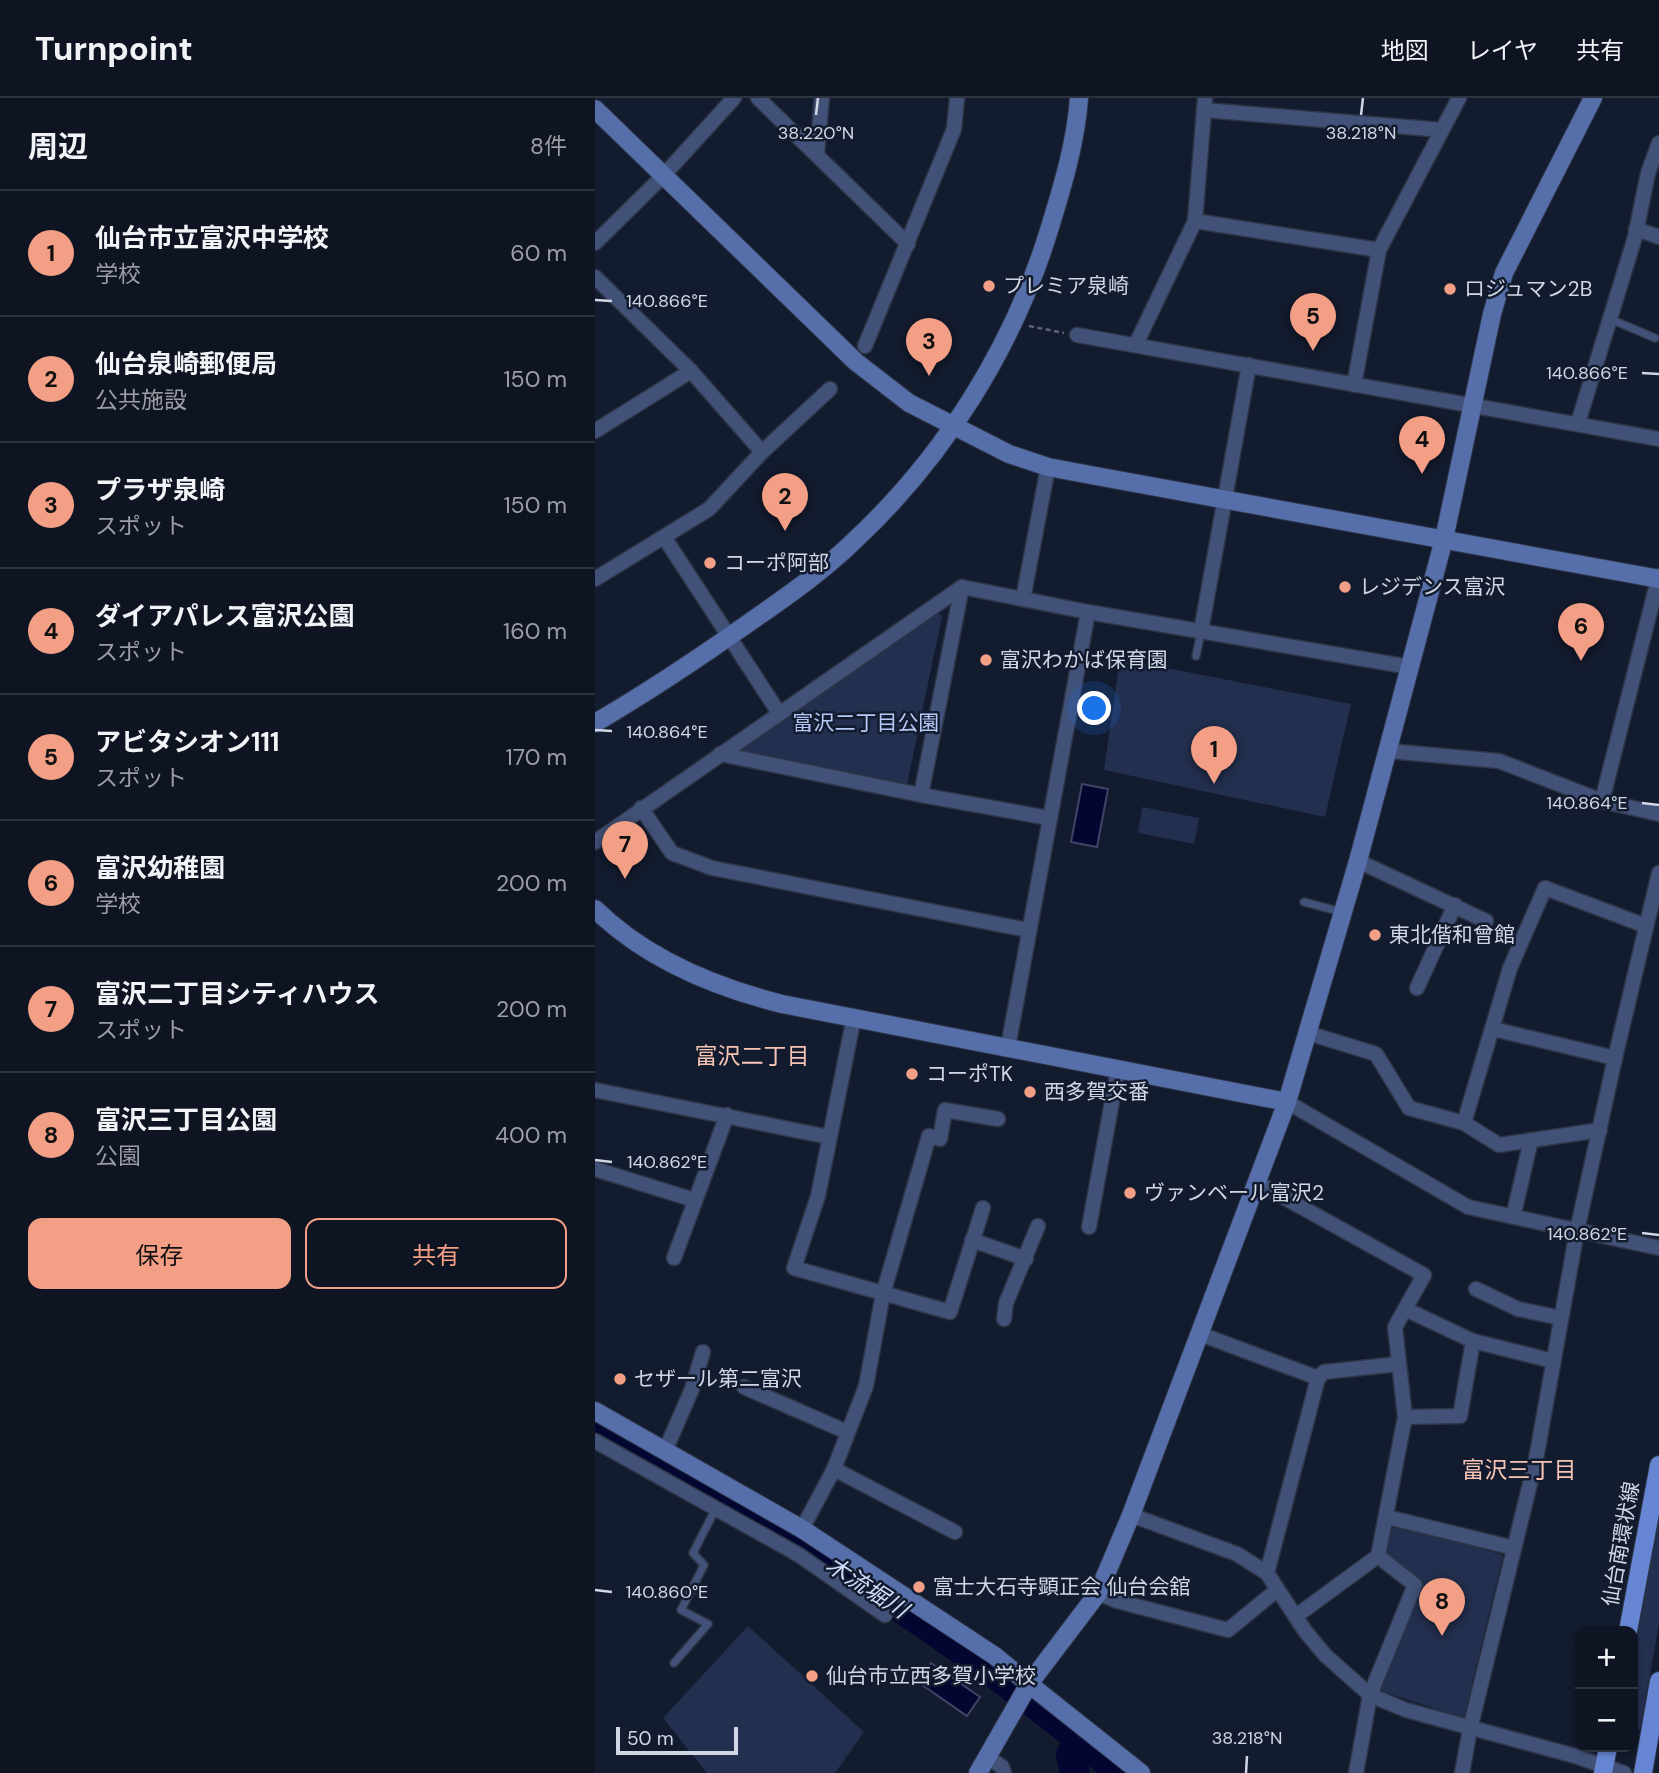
<!DOCTYPE html>
<html lang="ja">
<meta charset="utf-8">
<style>
:root{--surface:#0e1422;--page:#1c212f;--text:#f1f3f6;--muted:#9b9ea5;--line:#2e3340;--accent:#f39f85}
body{margin:0;font-family:"DM Sans","Noto Sans JP",sans-serif;background:var(--page);color:var(--text)}
.controls{position:absolute;right:21px;bottom:21px;display:grid;overflow:hidden;border-radius:14px;box-shadow:0 2px 5px #0004}
.controls button{width:63px;height:63px;display:grid;place-items:center;padding:0;border:0;border-bottom:2px solid var(--line);background:var(--surface);color:var(--text);font:35px sans-serif}
.scale{position:absolute;left:21px;bottom:18px;width:122px;box-sizing:border-box;padding-left:7px;border:4px solid #d0d6e4;border-top:0;font-size:19px;line-height:24px;white-space:nowrap;color:#d0d6e4;-webkit-text-stroke:5px #131b2e;paint-order:stroke}
.you{position:absolute;left:500px;top:611px;width:24px;height:24px;margin:-18px;border:5px solid #fff;border-radius:50%;background:#1a73e8;box-shadow:0 0 0 10px #1a73e833}
.badge{display:grid;place-items:center;width:46px;height:46px;border-radius:50%;background:var(--accent);color:#111;font-size:23px;font-weight:700}
.pin{position:absolute;translate:-50% -58px;filter:drop-shadow(0 2px 4px #0008)}
.pin::after{content:'';position:absolute;top:37px;width:24px;height:21px;background:inherit;clip-path:polygon(0 0,100% 0,50% 100%)}
.list{margin:0;padding:0;list-style:none}
h2{display:flex;justify-content:space-between;align-items:center;height:91px;margin:0;padding:0 28px;font-size:30px}
h2 small{font-size:23px;font-weight:400;color:var(--muted)}
.list li{display:grid;grid-template-columns:46px 1fr auto;gap:21px;align-items:center;box-sizing:border-box;height:126px;padding:0 28px;border-top:2px solid var(--line)}
.list b{display:block;font-size:26px;white-space:nowrap}
.list p{margin:0;font-size:23px;white-space:nowrap;color:var(--muted)}
.list em{font-size:23px;font-style:normal;color:var(--muted)}
.actions{display:flex;gap:14px;padding:21px 28px}
.actions a{flex:1;padding:16px 0;border:2px solid var(--accent);border-radius:14px;text-align:center;font-size:24px;color:var(--accent)}
.actions .main{background:var(--accent);color:#111}
.map{position:relative;flex:none;width:1064px;height:1675px;overflow:hidden}
header{display:flex;align-items:center;gap:42px;box-sizing:border-box;height:98px;padding:0 35px;background:var(--surface);border-bottom:2px solid var(--line)}
header strong{font-size:33px}
nav{display:flex;gap:38px;margin-inline-start:auto;font-size:24px}
main{display:flex}
aside{flex:1;background:var(--surface)}
.map>svg:first-child{display:block}
.green{fill:#232f4e}
.water{fill:#020631;stroke:#404467;stroke-width:2}
.lines{fill:none;stroke-linecap:round;stroke-linejoin:round}
.river{stroke:#020631;stroke-width:30}
.lane-casing{stroke:#2d3547;stroke-width:10}
.street-casing{stroke:#2d3547;stroke-width:17}
.secondary-casing{stroke:#2d3547;stroke-width:20}
.primary-casing{stroke:#2d3547;stroke-width:20}
.path{stroke:#5c6475;stroke-width:2.5;stroke-dasharray:5 3.5;stroke-linecap:butt}
.lane{stroke:#415177;stroke-width:7}
.street{stroke:#415177;stroke-width:14}
.secondary{stroke:#566fab;stroke-width:18}
.primary{stroke:#6686d4;stroke-width:18}
.ticks{fill:none;stroke:#d0d6e4;stroke-width:2.5}
.poi-dot{fill:#f39f85;stroke:#131b2e;stroke-width:2.5}
.labels{text-anchor:middle;stroke-width:5;stroke-linejoin:round;paint-order:stroke}
.poi-label{font-size:21px;fill:#d0d6e4;stroke:#131b2e;text-anchor:start}
.park-label{font-size:21px;fill:#b5c9f7;stroke:#131b2e}
.street-label{font-size:21px;fill:#d0d6e4;stroke:#131b2e}
.neighbourhood-label{font-size:23px;fill:#f4c3b4;stroke:#131b2e}
.water-label{font-size:23px;font-style:italic;fill:#cfddfd;stroke:#131b2e}
.ticks-label{font-size:18px;text-anchor:middle;fill:#d0d6e4;stroke:#131b2e;stroke-width:5;stroke-linejoin:round;paint-order:stroke}
</style>
<header>
<strong>Turnpoint</strong>
<nav><a>地図</a><a>レイヤ</a><a>共有</a></nav>
</header>
<main>
<aside>
<h2>周辺<small>8件</small></h2>
<ul class="list">
<li><span class="badge">1</span><div><b>仙台市立富沢中学校</b><p>学校</p></div><em>60 m</em></li>
<li><span class="badge">2</span><div><b>仙台泉崎郵便局</b><p>公共施設</p></div><em>150 m</em></li>
<li><span class="badge">3</span><div><b>プラザ泉崎</b><p>スポット</p></div><em>150 m</em></li>
<li><span class="badge">4</span><div><b>ダイアパレス富沢公園</b><p>スポット</p></div><em>160 m</em></li>
<li><span class="badge">5</span><div><b>アビタシオン111</b><p>スポット</p></div><em>170 m</em></li>
<li><span class="badge">6</span><div><b>富沢幼稚園</b><p>学校</p></div><em>200 m</em></li>
<li><span class="badge">7</span><div><b>富沢二丁目シティハウス</b><p>スポット</p></div><em>200 m</em></li>
<li><span class="badge">8</span><div><b>富沢三丁目公園</b><p>公園</p></div><em>400 m</em></li>
</ul>
<div class="actions"><a class="main">保存</a><a>共有</a></div>
</aside>
<div class="map">
<svg width="1064" height="1675" viewBox="0 0 1064 1675">
<rect width="100%" height="100%" fill="#131b2e"/>
<g class="green">
<path d="M340,514l7,4 -35,169 -169,-31 -1,-6z"/>
<path d="M525,561l231,45 -26,113 -221,-47z"/>
<path d="M547,709l57,11 -5,26 -56,-11z"/>
<path d="M1064,1411v115l-19,106 -7,-2v-68z"/>
<path d="M799,1426l109,31 -39,163 -86,-28 43,-108 -36,-29z"/>
<path d="M153,1528l116,106 -29,41h-128l-44,-55z"/>
</g>
<g class="water">
<path d="M487,686l26,5 -11,58 -26,-5z"/>
<path d="M336,1565l49,34 -13,19 -49,-34z"/>
</g>
<g class="lines">
<g class="river">
<path d="M0,1331c61,35 125,66 185,102 120,73 235,152 341,242"/>
<path d="M480,1675l-4,-19 17,-10"/>
</g>
<defs>
<g id="lane">
<path d="M1015,221l45,19"/>
<path d="M601,558l5,-24"/>
<path d="M709,804l38,10"/>
<path d="M79,1565l34,-39 -27,-14 23,-45 -11,-12 23,-45"/>
</g>
<g id="street">
<path d="M163,0l150,146"/>
<path d="M609,12l238,20"/>
<path d="M222,55l5,-55"/>
<path d="M600,123l184,29"/>
<path d="M1041,131l23,8"/>
<path d="M0,145l69,-68 70,-77"/>
<path d="M0,179l96,94 71,81"/>
<path d="M482,237l582,104"/>
<path d="M541,246l59,-123 10,-123"/>
<path d="M270,248l89,-217 3,-31"/>
<path d="M759,287l25,-135 80,-152"/>
<path d="M983,325l57,-186 13,-64 11,-30"/>
<path d="M0,333l96,-60"/>
<path d="M69,439l115,176"/>
<path d="M0,481l114,-70 53,-57 68,-63"/>
<path d="M428,501l25,-132"/>
<path d="M606,533l48,-266"/>
<path d="M793,653l111,10 103,40 57,13"/>
<path d="M125,656l201,41 128,23"/>
<path d="M326,697l41,-208"/>
<path d="M1007,703l57,-225"/>
<path d="M46,710l31,45 40,15 316,62"/>
<path d="M0,744l367,-255 126,25 322,55"/>
<path d="M763,763l128,60"/>
<path d="M822,890l38,-83"/>
<path d="M259,919l-36,179 -24,72 156,44 33,-104"/>
<path d="M898,931l122,29"/>
<path d="M713,935l68,21 33,54 55,15 35,22 101,-15"/>
<path d="M413,949l80,-435"/>
<path d="M0,992l234,47"/>
<path d="M692,1004l181,105 191,41"/>
<path d="M869,1025l46,-155 35,-80 101,38"/>
<path d="M0,1071l99,31"/>
<path d="M663,1085l166,92 -29,52 10,90 -27,139 -82,60"/>
<path d="M918,1119l18,-77"/>
<path d="M494,1129l29,-158"/>
<path d="M377,1142l54,19"/>
<path d="M79,1160l53,-143"/>
<path d="M881,1191l42,20 43,9"/>
<path d="M810,1211l68,32 80,20"/>
<path d="M409,1221l2,-16 32,-77"/>
<path d="M605,1236l118,44 6,-6 74,-8"/>
<path d="M149,1289l103,45"/>
<path d="M810,1319l55,-1 13,-75"/>
<path d="M0,1343l204,114 86,60"/>
<path d="M70,1353l27,-62 11,-37"/>
<path d="M239,1371l121,63"/>
<path d="M536,1417l106,39 30,19 38,58 20,24 45,40 36,15 169,46 49,17"/>
<path d="M792,1419l127,31"/>
<path d="M207,1431l32,-60 32,-83 17,-92 46,-158 11,3 5,-29 53,9"/>
<path d="M672,1475l51,-195"/>
<path d="M503,1495l19,8 111,29 49,-40"/>
<path d="M393,1659l14,10 2,6"/>
<path d="M761,1675l14,-78 45,-110 -37,-29"/>
<path d="M867,1675l8,-44 66,-270 41,-228 38,-173 44,-185"/>
</g>
<g id="secondary">
<path d="M0,11l261,253 53,41 100,51 39,13 48,9 563,103"/>
<path d="M0,625c53,-31 104,-65 155,-101 36,-25 72,-50 104,-81 91,-85 160,-195 196,-314 13,-42 26,-86 29,-129"/>
<path d="M0,811c51,50 119,78 187,95l505,98"/>
<path d="M0,1313l207,118 193,127 34,28 -51,89"/>
<path d="M546,1675l-112,-89 69,-91 33,-78 156,-413 71,-241 86,-322 48,-225 12,-41 89,-175"/>
</g>
<g id="primary">
<path d="M1033,1533l31,-166"/>
<path d="M1008,1675l5,-26"/>
<path d="M1048,1675l16,-92"/>
</g>
</defs>
<use href="#lane" class="lane-casing"/>
<use href="#street" class="street-casing"/>
<use href="#secondary" class="secondary-casing"/>
<use href="#primary" class="primary-casing"/>
<path class="path" d="M434,228l35,7"/>
<use href="#lane" class="lane"/>
<use href="#street" class="street"/>
<use href="#secondary" class="secondary"/>
<use href="#primary" class="primary"/>
</g>
<path class="ticks" d="M221,17l2,-17M766,17l2,-17M0,202l17,1M1047,275l17,1M0,632l17,1M1047,705l17,2M0,1062l17,2M1047,1135l17,2M0,1492l17,2M651,1675l1,-17"/>
<g class="poi-dot">
<circle cx="394" cy="188" r="7"/>
<circle cx="855" cy="191" r="7"/>
<circle cx="115" cy="465" r="7"/>
<circle cx="750" cy="489" r="7"/>
<circle cx="391" cy="562" r="7"/>
<circle cx="780" cy="837" r="7"/>
<circle cx="317" cy="976" r="7"/>
<circle cx="435" cy="994" r="7"/>
<circle cx="535" cy="1095" r="7"/>
<circle cx="25" cy="1281" r="7"/>
<circle cx="324" cy="1489" r="7"/>
<circle cx="217" cy="1578" r="7"/>
</g>
<g class="labels">
<g class="poi-label">
<text x="408" y="195">プレミア泉崎</text>
<text x="869" y="198">ロジュマン2B</text>
<text x="129" y="472">コーポ阿部</text>
<text x="764" y="496">レジデンス富沢</text>
<text x="405" y="569">富沢わかば保育園</text>
<text x="794" y="844">東北偕和曾館</text>
<text x="331" y="983">コーポTK</text>
<text x="449" y="1001">西多賀交番</text>
<text x="549" y="1102">ヴァンベール富沢2</text>
<text x="39" y="1288">セザール第二富沢</text>
<text x="338" y="1496">富士大石寺顕正会 仙台会舘</text>
<text x="231" y="1585">仙台市立西多賀小学校</text>
</g>
<g class="park-label">
<text x="271" y="632">富沢二丁目公園</text>
</g>
<g class="street-label">
<text transform="translate(1026 1446) rotate(-80)" y="7">仙台南環状線</text>
</g>
<g class="neighbourhood-label">
<text x="157" y="966">富沢二丁目</text>
<text x="924" y="1380">富沢三丁目</text>
</g>
<g class="water-label">
<text transform="translate(272 1489) rotate(33)" y="8">木流堀川</text>
</g>
</g>
<g class="ticks-label">
<text x="221" y="41">38.220°N</text>
<text x="766" y="41">38.218°N</text>
<text x="72" y="209">140.866°E</text>
<text x="992" y="281">140.866°E</text>
<text x="72" y="640">140.864°E</text>
<text x="992" y="711">140.864°E</text>
<text x="72" y="1070">140.862°E</text>
<text x="992" y="1142">140.862°E</text>
<text x="72" y="1500">140.860°E</text>
<text x="652" y="1646">38.218°N</text>
</g>
</svg>
<div class="controls">
<button>+</button>
<button>−</button>
</div>
<div class="scale">50 m</div>
<div class="you"></div>
<div class="pin badge" style="left:619px;top:686px">1</div>
<div class="pin badge" style="left:190px;top:433px">2</div>
<div class="pin badge" style="left:334px;top:278px">3</div>
<div class="pin badge" style="left:827px;top:376px">4</div>
<div class="pin badge" style="left:718px;top:253px">5</div>
<div class="pin badge" style="left:986px;top:563px">6</div>
<div class="pin badge" style="left:30px;top:781px">7</div>
<div class="pin badge" style="left:847px;top:1538px">8</div>
</div>
</main>
